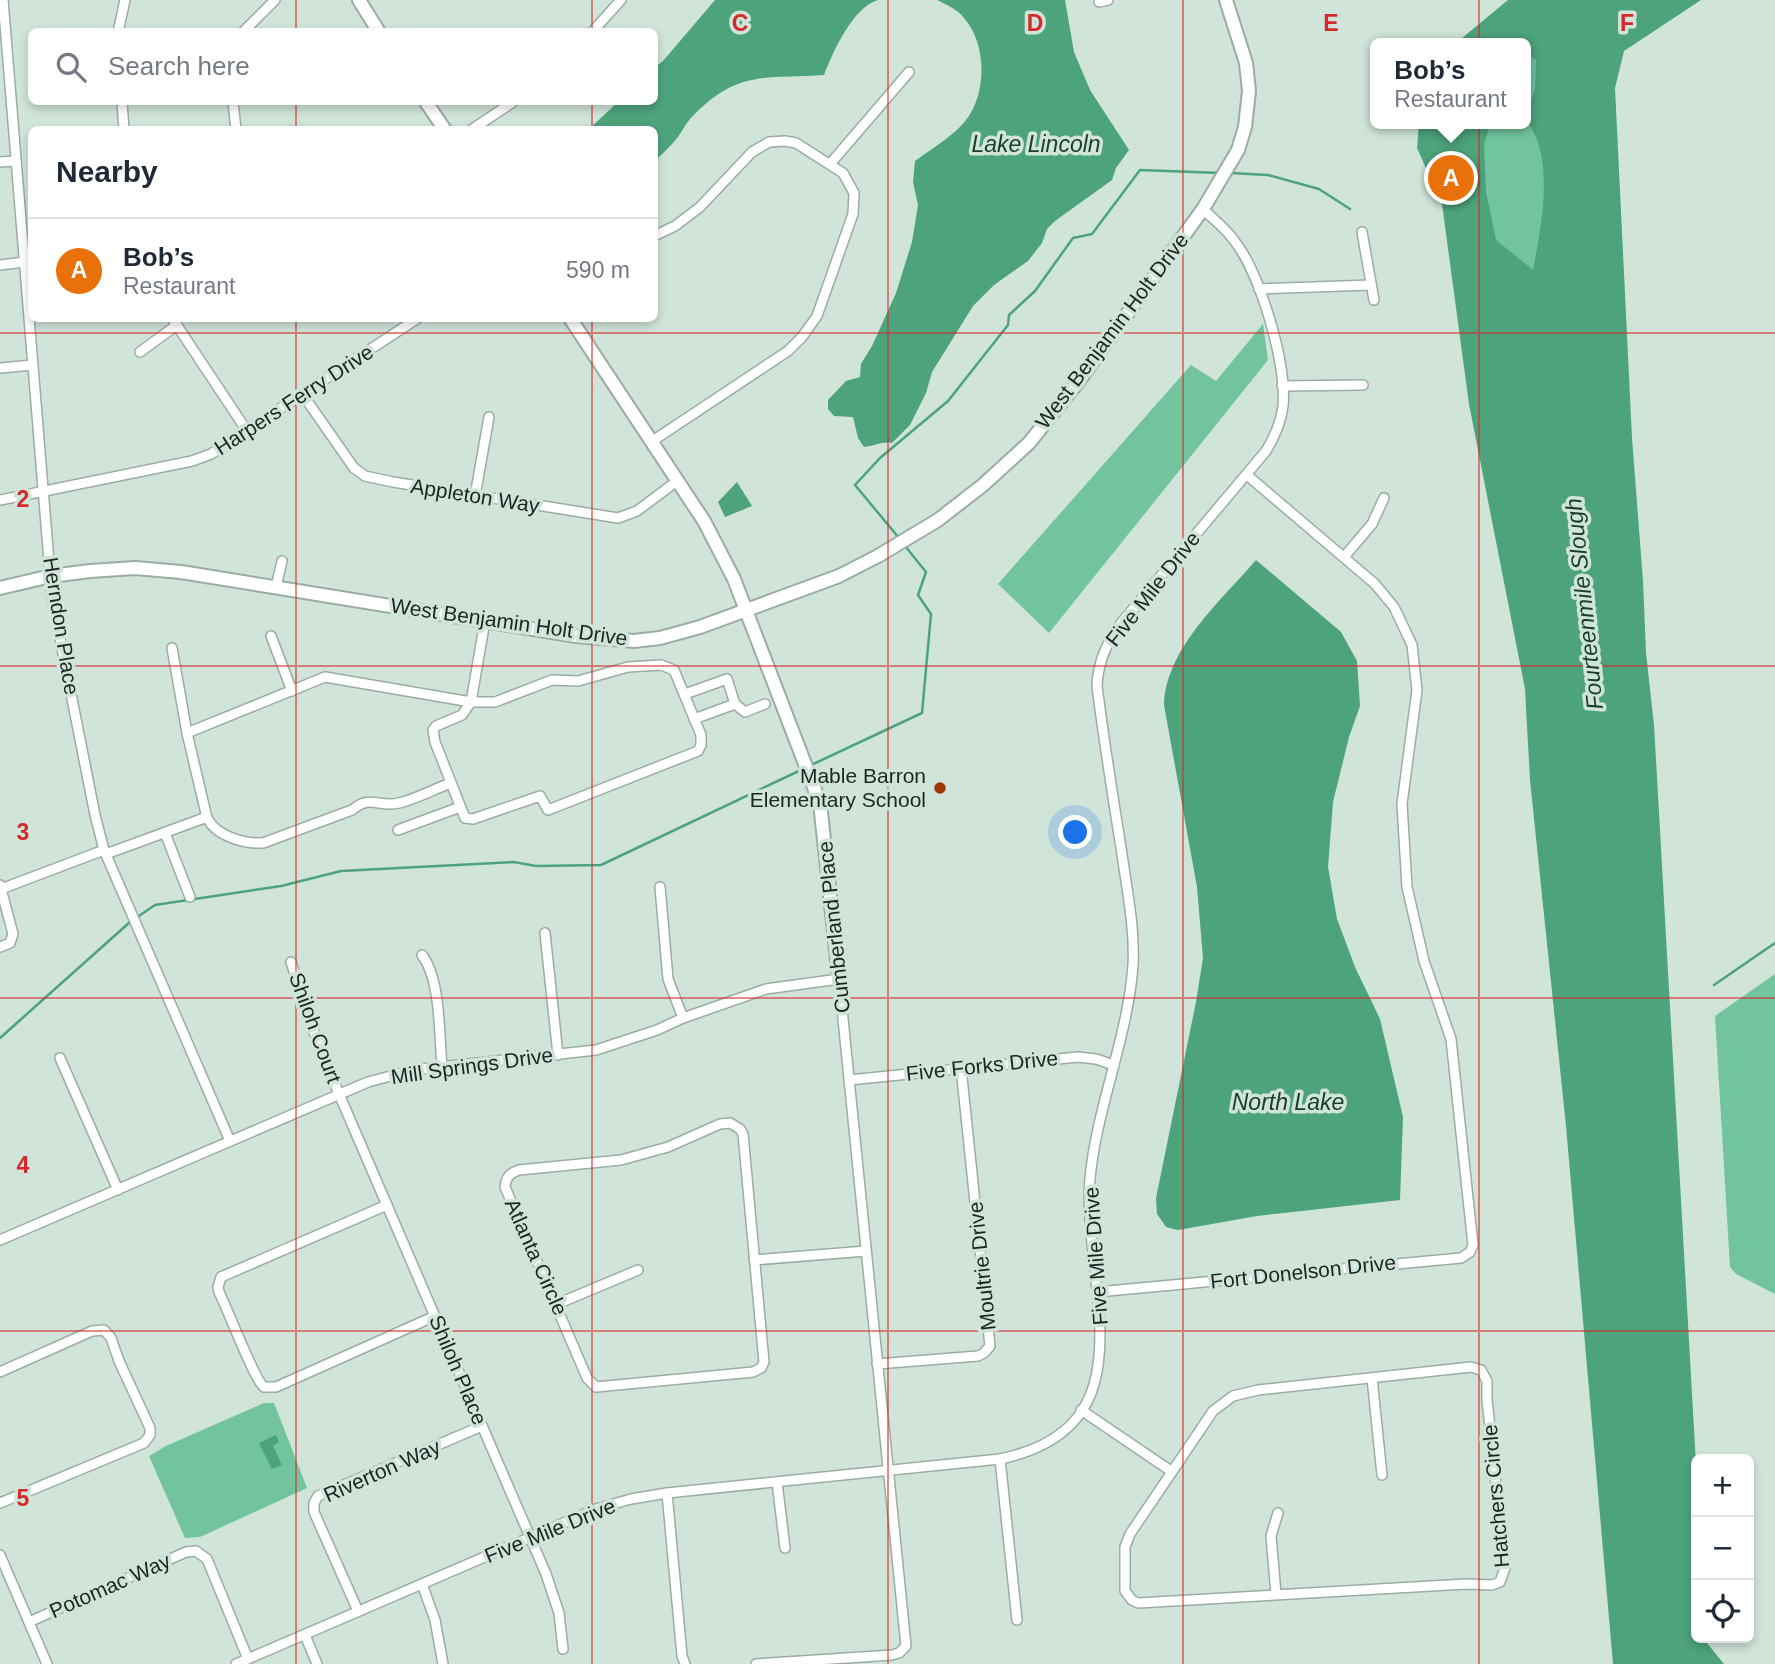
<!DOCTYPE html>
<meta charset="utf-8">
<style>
:root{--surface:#fff;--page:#f6f6f7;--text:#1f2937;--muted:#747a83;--line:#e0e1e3;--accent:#7c3aed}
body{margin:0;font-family:Helvetica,sans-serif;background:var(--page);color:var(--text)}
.controls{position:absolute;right:21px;bottom:21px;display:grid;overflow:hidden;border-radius:10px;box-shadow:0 4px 10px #0003}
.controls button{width:63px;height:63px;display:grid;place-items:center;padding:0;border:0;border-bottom:2px solid var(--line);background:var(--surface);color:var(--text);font:35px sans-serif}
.you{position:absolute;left:1076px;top:833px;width:24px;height:24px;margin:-18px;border:5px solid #fff;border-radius:50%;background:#1a73e8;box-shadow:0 0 0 10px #1a73e833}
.badge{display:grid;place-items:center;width:46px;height:46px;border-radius:50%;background:var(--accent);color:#fff;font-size:23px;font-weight:700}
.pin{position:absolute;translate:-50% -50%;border:4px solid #fff;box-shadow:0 2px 7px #0006}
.popup{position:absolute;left:1370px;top:38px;width:161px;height:91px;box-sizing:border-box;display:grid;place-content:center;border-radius:10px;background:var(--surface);filter:drop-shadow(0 2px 5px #0005);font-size:23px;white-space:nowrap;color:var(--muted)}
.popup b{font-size:26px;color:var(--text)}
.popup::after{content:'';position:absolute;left:50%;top:100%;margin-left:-14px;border:14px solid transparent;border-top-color:var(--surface)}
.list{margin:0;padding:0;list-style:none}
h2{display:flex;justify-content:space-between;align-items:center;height:91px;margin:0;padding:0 28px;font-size:30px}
h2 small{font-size:23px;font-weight:400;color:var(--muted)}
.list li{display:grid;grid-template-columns:46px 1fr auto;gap:21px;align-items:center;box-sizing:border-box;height:105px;padding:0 28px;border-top:2px solid var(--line)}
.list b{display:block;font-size:26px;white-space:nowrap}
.list p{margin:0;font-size:23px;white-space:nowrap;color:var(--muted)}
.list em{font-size:23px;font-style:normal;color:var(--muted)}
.icon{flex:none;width:38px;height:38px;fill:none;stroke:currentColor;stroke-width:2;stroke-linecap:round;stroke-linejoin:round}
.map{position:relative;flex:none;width:1775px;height:1664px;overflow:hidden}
.search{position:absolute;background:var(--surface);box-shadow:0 4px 10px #0003;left:28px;top:28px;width:630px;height:77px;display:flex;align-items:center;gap:18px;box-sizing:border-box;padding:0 24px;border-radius:10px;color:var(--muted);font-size:26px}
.panel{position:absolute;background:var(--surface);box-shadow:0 4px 10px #0003;left:28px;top:126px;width:630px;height:196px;border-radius:10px}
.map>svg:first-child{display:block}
.green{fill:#71c49d}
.water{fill:#4da37c}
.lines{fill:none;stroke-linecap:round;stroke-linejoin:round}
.stream{stroke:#4da37c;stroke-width:2.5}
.street-casing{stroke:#9aada3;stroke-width:12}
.secondary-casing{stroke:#9aada3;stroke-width:16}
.street{stroke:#fff;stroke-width:9}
.secondary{stroke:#fff;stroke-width:12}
.grid{fill:none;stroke:#d62828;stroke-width:2;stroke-opacity:0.55}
.poi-dot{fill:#9c3806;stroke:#d0e4d9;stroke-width:2.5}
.labels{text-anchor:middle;stroke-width:7;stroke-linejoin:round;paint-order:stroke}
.street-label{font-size:21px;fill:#1d2521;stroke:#d0e4d9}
.poi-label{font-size:21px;fill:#1d2521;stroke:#d0e4d9;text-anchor:end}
.water-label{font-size:23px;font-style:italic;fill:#183e2d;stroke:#d0e4d9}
.grid-label{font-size:23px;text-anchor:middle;font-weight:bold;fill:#d62828;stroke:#d0e4d9;stroke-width:7;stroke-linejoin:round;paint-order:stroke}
</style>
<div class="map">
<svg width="1775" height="1664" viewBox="0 0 1775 1664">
<rect width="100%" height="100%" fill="#d0e4d9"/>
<g class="green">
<path d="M1553,0l11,515 -103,-391h65v-81z"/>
<path d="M1263,324l5,36 -219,273 -51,-49 193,-219 25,16z"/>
<path d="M1775,974v320l-39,-20 -6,-7 -15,-251z"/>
<path d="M264,1403h10l33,85 -107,49 -15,1 -36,-82 17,-10z"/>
</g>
<g class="water">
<path d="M715,0h163c-25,7 -45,52 -54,75 -61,4 -88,-5 -134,44 -5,6 -8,12 -12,18 -7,9 -16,17 -23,24l-1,-31 -65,-1 29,-27h36l1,-35 8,-6z"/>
<path d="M937,0h128l9,52 16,38 39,60 -13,18 -4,12 -57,41 -8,8 -5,14 -14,18 -34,24 -21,21 -41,66 -6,21 -16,32 -18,18c-10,-2 -18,3 -28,4l-6,-9 -5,-21 -19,-1 -6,-7v-9l18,-19 14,-4 1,-13 11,-18 24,-53 16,-51 6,-37 -5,-23 2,-21c15,-11 41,-27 51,-41 21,-27 21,-76 -2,-102 -7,-9 -17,-13 -27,-18z"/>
<path d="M1508,0h193l-77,51 -9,37 17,350 11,143 3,72 8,72 42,739v174h10l1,5 17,21h-111l-47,-538 -36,-346 -5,-91 -56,-285 -27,-200 -25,-56 2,-24h71l-6,21 2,46 10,49 37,30c8,-41 23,-114 -7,-149v-11l9,-19 1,-31 -10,-7v-10h-70z"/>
<path d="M737,482l15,24 -27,11 -7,-15z"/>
<path d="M1256,560l85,72 16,29 3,45 -11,31 -16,65 -5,65 9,52 18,48 25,52 23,98 -3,83 -143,16 -79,14 -12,-3 -9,-13 -1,-16 40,-196 7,-44 -6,-71 -33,-182c2,-57 57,-104 92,-145z"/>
<path d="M276,1435l3,7 -6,4 9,19 -10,4 -13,-26z"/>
</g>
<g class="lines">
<g class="stream">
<path d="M1231,173l37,2 51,14 31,20"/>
<path d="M899,538l-44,-53 25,-27 68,-57 60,-76 1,-10 26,-24 38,-53 19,-4 48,-64 81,3"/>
<path d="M809,766l113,-53 9,-99 -13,-19 8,-23 -21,-26"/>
<path d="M136,918l19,-13 126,-19 60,-15 173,-9 22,4 65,-1 202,-96"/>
<path d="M1714,985l61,-42"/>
<path d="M0,1038l130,-116"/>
</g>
<defs>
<g id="street">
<path d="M3,0l49,598 43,217 9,35 126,291"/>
<path d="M1099,2l9,-2"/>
<path d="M118,32l7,-32"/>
<path d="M243,32l32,-32"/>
<path d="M592,32l29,-32"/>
<path d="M122,102l2,28"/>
<path d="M233,102l3,28"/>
<path d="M471,130l42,-28"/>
<path d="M0,162l16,-1"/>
<path d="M830,164l79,-92"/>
<path d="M1362,232l12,68"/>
<path d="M0,265l25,-3"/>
<path d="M1259,289l112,-4"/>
<path d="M172,318l75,113"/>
<path d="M140,352l37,-27"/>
<path d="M0,368l33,-3"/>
<path d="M1282,386l81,-1"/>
<path d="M303,395l51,73 11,8 28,6 225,36 19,-7 40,-30"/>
<path d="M651,442l137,-91 14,-14 15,-21 36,-102 1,-21 -11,-20 -47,-30 -11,-2 -16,1 -17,10 -52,55 -25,19 -21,10"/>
<path d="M475,496l14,-79"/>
<path d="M0,500l192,-39 19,-7 207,-136"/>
<path d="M1344,557l28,-33 12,-26"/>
<path d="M276,587l6,-26"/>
<path d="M271,636l21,55"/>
<path d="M172,648l15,85"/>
<path d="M685,694l42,-15 8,25 -41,15"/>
<path d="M735,704l10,8 20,-8"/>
<path d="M451,783c-17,6 -35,16 -52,20 -21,5 -28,-9 -47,7l-89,33c-19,1 -47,-7 -56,-25l-20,-85 138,-56 146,25h24l57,-22 26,1 50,-14 33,-2 13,5 27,65v10l-3,6 -150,59 -8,-14 -67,23 -8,-1 -30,-76 -2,-12 3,-4 26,-11 9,-13 14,-81"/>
<path d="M398,830l62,-23"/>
<path d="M165,833l25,64"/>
<path d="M106,854l101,-37"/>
<path d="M660,887l8,92 15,39"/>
<path d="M1,889l103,-39"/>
<path d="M545,933l13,122"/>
<path d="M0,947l10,-4 3,-9 -13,-49"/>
<path d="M422,955c19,25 17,80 20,111"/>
<path d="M291,962l21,65 27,67 207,480 13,39 4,36"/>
<path d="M60,1058l58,132"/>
<path d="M849,1080l229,-23 18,2 18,6"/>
<path d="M730,1123l10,6 3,5 21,228 -3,6 -8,4 -157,15 -9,-9 -82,-191c1,-10 5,-14 14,-17l102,-10 47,-13 52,-23z"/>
<path d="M387,1205l-166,72 -3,10 1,5c9,18 35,87 45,95h12l159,-71"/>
<path d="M0,1240l368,-158 45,-12 183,-20 61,-20 26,-12 83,-29 73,-10 67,667 -7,7 -7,2 -136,9"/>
<path d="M754,1260l112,-9"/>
<path d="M1097,1292l364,-34 9,-6 3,-7 -22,-206 -27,-78 -17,-74 -5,-83 15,-114 -5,-45 -18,-38 -19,-23 -128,-109"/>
<path d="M557,1304l81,-34"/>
<path d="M877,1364l101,-8 6,-3 6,-7 -29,-278"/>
<path d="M1471,1367l10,3 6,11v19l18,168 -5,14 -8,3 -26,-1 -328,19 -6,-3 -7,-9v-44l5,-13 83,-123 20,-15 25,-6z"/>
<path d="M0,1372l92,-41 12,-1 7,8 8,23 31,67v7l-6,8 -144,60"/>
<path d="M1372,1378l10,97"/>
<path d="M1081,1410l90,61"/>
<path d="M1000,1459l17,161"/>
<path d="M777,1482l8,66"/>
<path d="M667,1493l15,163 3,8"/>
<path d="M0,1555l47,109"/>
<path d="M422,1584l13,36 8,44"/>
<path d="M1276,1594l-5,-58 7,-23"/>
<path d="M358,1611l-44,-99v-9l4,-7 164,-70"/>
<path d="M29,1622l157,-70 10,-1 11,8 41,100"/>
<path d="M305,1635l12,29"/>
<path d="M236,1664l360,-155 35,-10 36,-6 333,-34c155,-32 81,-176 90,-281 7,-72 38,-141 43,-213 2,-37 -6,-74 -11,-111 -9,-56 -18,-112 -25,-168 1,-25 10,-44 25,-64l144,-171c8,-13 15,-29 17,-45 4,-42 -23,-134 -50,-167 -8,-11 -20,-20 -30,-30"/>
</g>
<g id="secondary">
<path d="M359,0l20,32"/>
<path d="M426,102l19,28"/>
<path d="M570,318l134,203 30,58 86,224 19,176"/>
<path d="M0,588l51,-12 39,-5 45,-3 46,4 395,64 58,5 26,-3 40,-11 139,-51 39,-20 60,-36 45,-35 46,-42 49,-61 125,-173 35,-59 7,-23 4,-36 -3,-28 -20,-63"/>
</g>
</defs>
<use href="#street" class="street-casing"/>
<use href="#secondary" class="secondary-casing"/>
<use href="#street" class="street"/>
<use href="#secondary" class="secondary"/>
</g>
<path class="grid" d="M296,0v32M592,0v32M888,0v1664M1183,0v1664M1479,0v1664M296,102v28M592,102v28M296,318v1346M592,318v1346M0,333h1775M0,666h1775M0,998h1775M0,1331h1775"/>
<circle class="poi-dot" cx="940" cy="788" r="7"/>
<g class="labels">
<g class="street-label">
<text transform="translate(1112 331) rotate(-53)" y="7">West Benjamin Holt Drive</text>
<text transform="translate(294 400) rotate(-33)" y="7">Harpers Ferry Drive</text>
<text transform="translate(475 496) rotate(9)" y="7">Appleton Way</text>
<text transform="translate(1153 589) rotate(-52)" y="7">Five Mile Drive</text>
<text transform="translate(509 622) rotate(8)" y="7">West Benjamin Holt Drive</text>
<text transform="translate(61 626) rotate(81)" y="7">Herndon Place</text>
<text transform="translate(834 927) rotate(-96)" y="7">Cumberland Place</text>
<text transform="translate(315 1028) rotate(70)" y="7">Shiloh Court</text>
<text transform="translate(472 1066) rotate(-8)" y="7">Mill Springs Drive</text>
<text transform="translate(982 1066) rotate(-6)" y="7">Five Forks Drive</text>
<text transform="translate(1096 1256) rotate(-94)" y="7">Five Mile Drive</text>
<text transform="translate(536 1257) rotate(66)" y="7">Atlanta Circle</text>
<text transform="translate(982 1266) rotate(-96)" y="7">Moultrie Drive</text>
<text transform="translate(1303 1272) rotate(-6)" y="7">Fort Donelson Drive</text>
<text transform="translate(458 1370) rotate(67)" y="7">Shiloh Place</text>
<text transform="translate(382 1471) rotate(-24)" y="7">Riverton Way</text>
<text transform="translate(1496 1496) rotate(-95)" y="7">Hatchers Circle</text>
<text transform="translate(550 1531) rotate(-22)" y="7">Five Mile Drive</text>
<text transform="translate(110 1586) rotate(-24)" y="7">Potomac Way</text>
</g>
<g class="poi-label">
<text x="926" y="783">Mable Barron<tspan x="926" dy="24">Elementary School</tspan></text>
</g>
<g class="water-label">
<text x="1036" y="152">Lake Lincoln</text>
<text transform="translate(1584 604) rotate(-96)" y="8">Fourteenmile Slough</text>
<text x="1288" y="1110">North Lake</text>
</g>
</g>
<g class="grid-label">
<text x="740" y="31">C</text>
<text x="1035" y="31">D</text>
<text x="1331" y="31">E</text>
<text x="1627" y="31">F</text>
<text x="23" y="507">2</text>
<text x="23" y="840">3</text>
<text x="23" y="1173">4</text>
<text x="23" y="1506">5</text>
</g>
</svg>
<div class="controls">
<button>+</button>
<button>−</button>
<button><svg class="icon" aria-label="locate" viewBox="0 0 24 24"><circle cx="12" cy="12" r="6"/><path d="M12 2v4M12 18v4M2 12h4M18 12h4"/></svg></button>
</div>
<div class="you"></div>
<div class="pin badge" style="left:1451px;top:178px;background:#e8710a">A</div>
<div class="popup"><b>Bob’s</b>Restaurant</div>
<div class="search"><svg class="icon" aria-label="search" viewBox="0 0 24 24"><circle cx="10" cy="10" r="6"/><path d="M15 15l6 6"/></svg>Search here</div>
<section class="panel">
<h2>Nearby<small></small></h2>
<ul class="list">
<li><span class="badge" style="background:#e8710a">A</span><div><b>Bob’s</b><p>Restaurant</p></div><em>590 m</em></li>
</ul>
</section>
</div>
